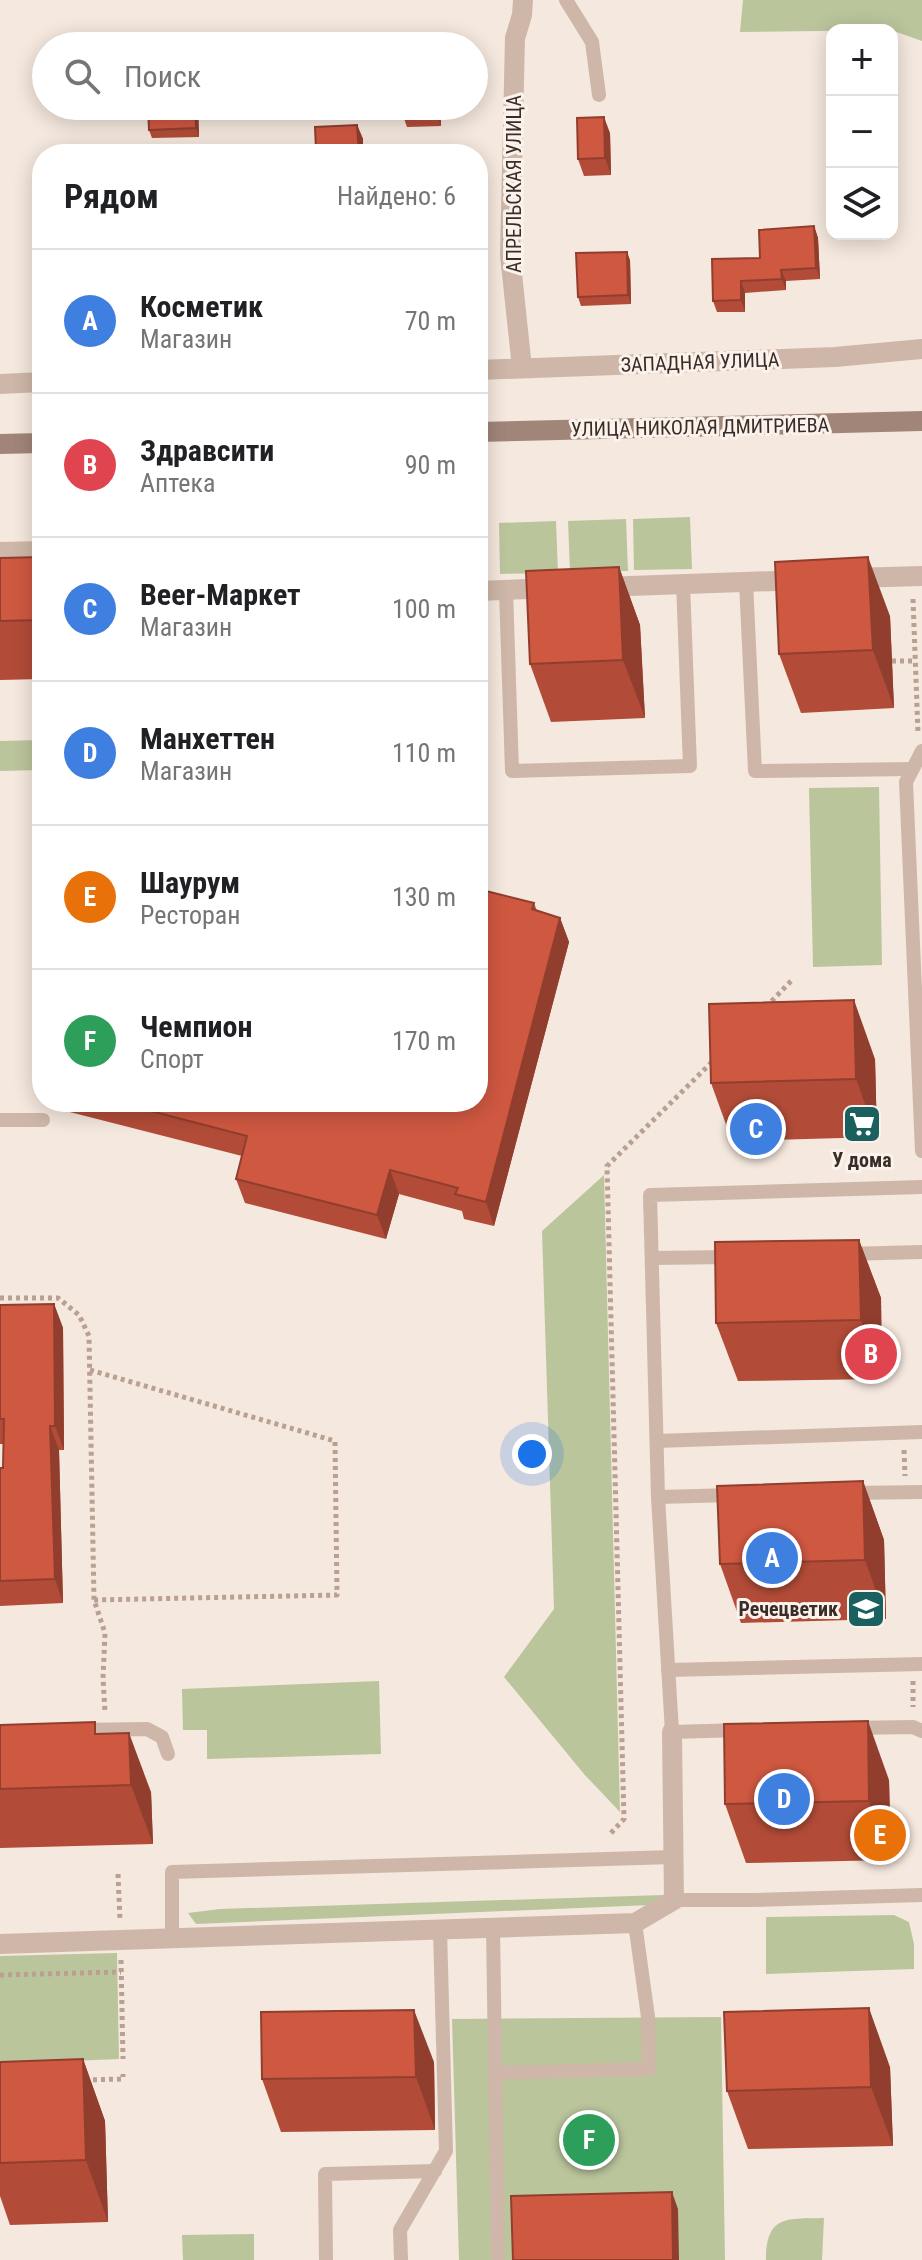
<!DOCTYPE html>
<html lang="ru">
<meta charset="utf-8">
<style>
:root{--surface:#fff;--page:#f2f2f2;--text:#202124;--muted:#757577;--line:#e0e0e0;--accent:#1a605f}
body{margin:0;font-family:"Roboto Condensed",sans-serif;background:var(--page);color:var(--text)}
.controls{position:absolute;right:24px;top:24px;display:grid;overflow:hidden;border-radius:16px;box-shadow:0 4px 20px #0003}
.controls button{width:72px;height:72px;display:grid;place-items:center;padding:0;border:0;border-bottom:2px solid var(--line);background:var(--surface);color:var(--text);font:40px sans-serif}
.you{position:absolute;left:532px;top:1454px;width:28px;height:28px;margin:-20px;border:6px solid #fff;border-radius:50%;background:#1a73e8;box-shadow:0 0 0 12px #1a73e833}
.badge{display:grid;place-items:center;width:52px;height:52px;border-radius:50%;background:var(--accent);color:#fff;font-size:26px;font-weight:700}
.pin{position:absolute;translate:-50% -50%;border:4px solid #fff;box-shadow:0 2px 8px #0006}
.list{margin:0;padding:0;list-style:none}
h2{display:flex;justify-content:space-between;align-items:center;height:104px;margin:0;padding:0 32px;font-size:34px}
h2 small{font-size:26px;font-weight:400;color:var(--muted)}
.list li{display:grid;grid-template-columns:52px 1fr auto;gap:24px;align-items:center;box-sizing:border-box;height:144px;padding:0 32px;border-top:2px solid var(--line)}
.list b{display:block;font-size:30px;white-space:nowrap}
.list p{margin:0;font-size:26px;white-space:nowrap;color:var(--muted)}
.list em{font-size:26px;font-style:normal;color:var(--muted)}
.icon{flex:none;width:44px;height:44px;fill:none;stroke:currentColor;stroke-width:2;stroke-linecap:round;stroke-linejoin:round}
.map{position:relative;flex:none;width:922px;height:2260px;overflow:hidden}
.search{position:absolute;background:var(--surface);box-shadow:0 4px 20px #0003;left:32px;top:32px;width:456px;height:88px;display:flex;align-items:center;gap:20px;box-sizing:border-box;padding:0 28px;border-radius:44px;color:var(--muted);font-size:30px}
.panel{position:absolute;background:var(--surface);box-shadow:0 4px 20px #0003;left:32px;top:144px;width:456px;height:968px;border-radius:32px}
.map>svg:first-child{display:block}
.green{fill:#bbc59c}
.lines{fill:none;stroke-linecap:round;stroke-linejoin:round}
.path{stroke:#baa092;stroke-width:5;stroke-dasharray:4 4;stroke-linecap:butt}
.service{stroke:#ceb7a8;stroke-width:14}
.minor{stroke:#ceb7a8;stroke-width:20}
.secondary{stroke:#a28579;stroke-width:20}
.wall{fill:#b24c38}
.shaded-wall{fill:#913e2e}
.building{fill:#cf5841;stroke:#913e2e;stroke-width:2}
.labels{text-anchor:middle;stroke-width:6;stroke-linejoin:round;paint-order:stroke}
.street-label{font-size:20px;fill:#3a2d29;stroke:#fbf3eb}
.poi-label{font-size:20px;font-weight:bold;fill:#3a2d29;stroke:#fbf3eb}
</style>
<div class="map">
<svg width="922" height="2260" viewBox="0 0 922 2260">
<rect width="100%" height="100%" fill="#f5e8de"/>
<g class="green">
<path d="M743,0h179v41l-31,-11 -151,2z"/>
<path d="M690,517l2,52 -58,1 -1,-51z"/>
<path d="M626,519l2,52 -58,1 -2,-51z"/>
<path d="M556,521l2,52 -58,1 -1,-51z"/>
<path d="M42,740v30l-42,1v-30z"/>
<path d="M879,787l3,178 -69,2 -4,-179z"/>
<path d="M604,1175l16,637 -36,-38 -80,-97 50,-68 -12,-378z"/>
<path d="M379,1681l2,73 -174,5v-29h-24l-1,-41z"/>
<path d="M663,1895l-13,10 -454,19 -8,-11 32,-4z"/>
<path d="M894,1915l15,7 5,22v25l-148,5v-57z"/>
<path d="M117,1953l2,106 -119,5v-108z"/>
<path d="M721,2017l4,243h-266l-7,-241z"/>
<path d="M824,2218l-2,42h-56c0,-46 22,-41 58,-42z"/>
<path d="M254,2234v26h-71l-1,-25z"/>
</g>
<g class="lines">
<g class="path">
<path d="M913,599l5,134"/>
<path d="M892,661h23"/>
<path d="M766,1007l26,-27"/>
<path d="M0,1298h58l21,17 10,21 5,264 11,33 -2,45 2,34"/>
<path d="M90,1370l245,71 2,154 -243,5"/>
<path d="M904,1450l1,26"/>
<path d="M913,1681v26"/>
<path d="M611,1833l13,-14 -17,-653 107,-106"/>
<path d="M118,1874l2,46"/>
<path d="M121,1960l2,99"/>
<path d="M0,1975l121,-3"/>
<path d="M85,2080l38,-1v-5"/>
</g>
<g class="service">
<path d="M566,0l26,42 7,53"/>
<path d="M746,582l9,189 157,-2"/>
<path d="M506,590l6,181 178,-5 -7,-183"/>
<path d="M922,751l-16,31 16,369"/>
<path d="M0,1120h43"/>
<path d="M845,1254l77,-2"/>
<path d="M652,1258l80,-1"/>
<path d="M657,1441l265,-9"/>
<path d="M851,1493l71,-1"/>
<path d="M658,1497l76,-2"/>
<path d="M668,1670l254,-6"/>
<path d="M851,1728l62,-1 9,4"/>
<path d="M80,1730l67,-1 15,8 6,17"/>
<path d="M742,1730l-70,2 -14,-235 -8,-302 272,-8"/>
<path d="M674,1900h79l169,-5"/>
<path d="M493,1928l5,332"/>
<path d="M172,1939v-67l501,-15"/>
<path d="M494,2073l155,-4 -1,-52 -13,-94"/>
<path d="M326,2260l-1,-86 110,-3"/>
<path d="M401,2260l-1,-30 46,-79 -6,-221"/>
</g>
<g class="minor">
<path d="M522,368l-12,-113 5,-217 7,-23 1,-15"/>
<path d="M478,370l357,-13 87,-8"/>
<path d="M0,384l42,-2"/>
<path d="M0,552l42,-1"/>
<path d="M850,578l72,-2"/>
<path d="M602,587l200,-7"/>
<path d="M478,591l76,-3"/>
<path d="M0,1944l635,-21 39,-23 -2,-168"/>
</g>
<g class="secondary">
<path d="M478,432l444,-11"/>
<path d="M0,444l42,-1"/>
</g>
</g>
<g class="wall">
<path d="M148,106h50l1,31 -47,1 -3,-8z"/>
<path d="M401,106h39l1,20 -34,1 -6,-17z"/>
<path d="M357,125l6,14v15h-46l-1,-4z"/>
<path d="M610,133l1,42 -27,1 -6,-17z"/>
<path d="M814,226l4,12 2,41 -34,2v9l-41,3v19h-28l-4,-11 47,-43z"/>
<path d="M630,260l1,44 -50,2 -3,-9z"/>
<path d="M42,557v122l-42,1v-122z"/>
<path d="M619,567l21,58 5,93 -94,4 -21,-58z"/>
<path d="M890,616l4,92 -93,5 -22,-59z"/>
<path d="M534,903l3,8 23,7 9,24 -75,284 -30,-7 -2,-8 -63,-17 -13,45 -141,-36 -9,-24 6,-23 -184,-47 -3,-7h367l10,3 46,-3 2,-174 -2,-4v-9z"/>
<path d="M875,1059l2,78 -145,4 -21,-58z"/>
<path d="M859,1240l22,58 1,81 -144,2 -22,-58z"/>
<path d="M54,1304l9,24 1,122h-5l4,153 -63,3v-138h3l1,-24h-4v-139z"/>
<path d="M863,1481l21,59 2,79 -145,4 -21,-59z"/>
<path d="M0,1725l99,9 52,58 2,52 -153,4z"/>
<path d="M889,1780l2,80 -145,3 -21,-59z"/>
<path d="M83,2059l22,62 3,101 -98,3 -10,-29v-134z"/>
<path d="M434,2062l1,68 -154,2 -19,-53z"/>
<path d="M890,2067l3,79 -145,3 -21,-58z"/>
</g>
<g class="shaded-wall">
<path d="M195,106h3l1,31 -3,-9z"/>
<path d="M435,106h5l1,20 -6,-17z"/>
<path d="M604,117l6,16 1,42 -6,-17z"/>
<path d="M357,125l6,14v15h-4z"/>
<path d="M814,226l4,12 2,41 -4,-11z"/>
<path d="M627,252l3,8 1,44 -3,-9z"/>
<path d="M781,270l5,11v9l-4,-11z"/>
<path d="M741,281l4,12v19l-4,-12z"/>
<path d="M868,557l22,59 4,92 -21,-58z"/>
<path d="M619,567l21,58 5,93 -22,-58z"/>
<path d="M560,918l9,24 -75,284 -8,-24z"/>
<path d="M854,1000l21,59 2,78 -21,-58z"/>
<path d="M390,1170l9,24 -13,45 -9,-24z"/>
<path d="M859,1240l22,58 1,81 -21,-59z"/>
<path d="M54,1304l9,24 1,122 -9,-24z"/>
<path d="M50,1426l9,24 4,153 -8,-24z"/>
<path d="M863,1481l21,59 2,79 -21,-59z"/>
<path d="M868,1721l21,59 2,80 -22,-59z"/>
<path d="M129,1733l22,59 2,52 -22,-59z"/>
<path d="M869,2008l21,59 3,79 -22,-59z"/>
<path d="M414,2010l20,52 1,68 -19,-53z"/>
<path d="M83,2059l22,62 3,101 -22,-62z"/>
<path d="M672,2192l6,17 1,51h-6z"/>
</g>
<g class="building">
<path d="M433,43v3h-34v-2z"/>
<path d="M148,106h47l1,22 -47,2z"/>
<path d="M401,106h34v3l-34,1z"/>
<path d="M604,117l1,41 -27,1 -1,-41z"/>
<path d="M357,125l2,29h-28v-5l-15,1 -1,-23z"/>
<path d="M814,226l2,42 -35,2 1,9 -41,2v19l-28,1 -1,-42 48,-1 -1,-28z"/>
<path d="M627,252l1,43 -50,2 -2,-44z"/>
<path d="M42,557v63l-42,1v-63z"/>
<path d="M868,557l5,93 -94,4 -4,-92z"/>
<path d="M619,567l4,93 -93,4 -4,-93z"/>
<path d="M486,891l48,12 -2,6 28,9 -74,284 -31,-8 3,-6 -68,-18 -13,45 -141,-36 11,-43 -131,-34h306l10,3 1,-3h45v-167l4,-14 -4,-1v-5z"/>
<path d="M854,1000l2,79 -145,4 -2,-79z"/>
<path d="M859,1240l2,80 -145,3 -1,-81z"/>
<path d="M54,1304l1,122h-5l5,153 -55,2v-113h3l1,-49h-4v-114z"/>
<path d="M863,1481l2,79 -145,4 -3,-78z"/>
<path d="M868,1721l1,80 -144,3 -1,-80z"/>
<path d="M95,1722v12l34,-1 2,52 -131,4v-64z"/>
<path d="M869,2008l2,79 -144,4 -3,-79z"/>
<path d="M414,2010l2,67 -154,2 -1,-67z"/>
<path d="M83,2059l3,101 -86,3v-101z"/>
<path d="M672,2192l1,68h-160l-2,-64z"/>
</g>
<defs>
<symbol id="supermarket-square" viewBox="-11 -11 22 22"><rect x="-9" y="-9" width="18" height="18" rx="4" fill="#1a605f" stroke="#fbf3eb"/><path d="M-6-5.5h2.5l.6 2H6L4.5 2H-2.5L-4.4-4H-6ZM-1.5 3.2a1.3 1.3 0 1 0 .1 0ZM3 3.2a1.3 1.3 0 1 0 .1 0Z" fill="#fff"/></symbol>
<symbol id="school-square" viewBox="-11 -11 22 22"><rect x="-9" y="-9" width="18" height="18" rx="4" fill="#1a605f" stroke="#fbf3eb"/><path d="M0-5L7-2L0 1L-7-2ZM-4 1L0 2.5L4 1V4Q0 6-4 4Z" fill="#fff"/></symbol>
</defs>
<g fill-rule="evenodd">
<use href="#supermarket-square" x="840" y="1102" width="44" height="44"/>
<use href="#school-square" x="844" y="1587" width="44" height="44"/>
</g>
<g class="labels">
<g class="street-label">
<text transform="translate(514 184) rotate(-90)" y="7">АПРЕЛЬСКАЯ УЛИЦА</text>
<text transform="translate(700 362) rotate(-2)" y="7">ЗАПАДНАЯ УЛИЦА</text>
<text transform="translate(700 427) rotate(-1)" y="7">УЛИЦА НИКОЛАЯ ДМИТРИЕВА</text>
</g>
<g class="poi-label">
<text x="862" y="1167">У дома</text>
<text x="838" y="1616" text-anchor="end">Речецветик</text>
</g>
</g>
</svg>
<div class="controls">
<button>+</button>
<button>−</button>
<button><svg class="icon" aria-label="layers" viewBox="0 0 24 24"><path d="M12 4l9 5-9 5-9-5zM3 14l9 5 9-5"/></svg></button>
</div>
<div class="you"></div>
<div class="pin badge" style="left:772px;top:1558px;background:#3f7fe0">A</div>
<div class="pin badge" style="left:871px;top:1354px;background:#e0444e">B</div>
<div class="pin badge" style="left:756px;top:1129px;background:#3f7fe0">C</div>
<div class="pin badge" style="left:784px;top:1799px;background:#3f7fe0">D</div>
<div class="pin badge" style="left:880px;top:1835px;background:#e8710a">E</div>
<div class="pin badge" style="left:589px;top:2140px;background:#2e9e5b">F</div>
<div class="search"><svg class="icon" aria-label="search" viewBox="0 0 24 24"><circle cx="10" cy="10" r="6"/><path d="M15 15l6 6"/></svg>Поиск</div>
<section class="panel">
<h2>Рядом<small>Найдено: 6</small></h2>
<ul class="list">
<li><span class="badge" style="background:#3f7fe0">A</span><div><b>Косметик</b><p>Магазин</p></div><em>70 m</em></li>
<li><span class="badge" style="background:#e0444e">B</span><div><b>Здравсити</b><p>Аптека</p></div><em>90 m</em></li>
<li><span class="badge" style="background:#3f7fe0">C</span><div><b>Beer-Маркет</b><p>Магазин</p></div><em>100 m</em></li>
<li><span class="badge" style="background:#3f7fe0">D</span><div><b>Манхеттен</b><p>Магазин</p></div><em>110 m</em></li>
<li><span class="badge" style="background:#e8710a">E</span><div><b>Шаурум</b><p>Ресторан</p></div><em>130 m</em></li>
<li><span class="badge" style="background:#2e9e5b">F</span><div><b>Чемпион</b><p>Спорт</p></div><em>170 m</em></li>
</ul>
</section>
</div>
